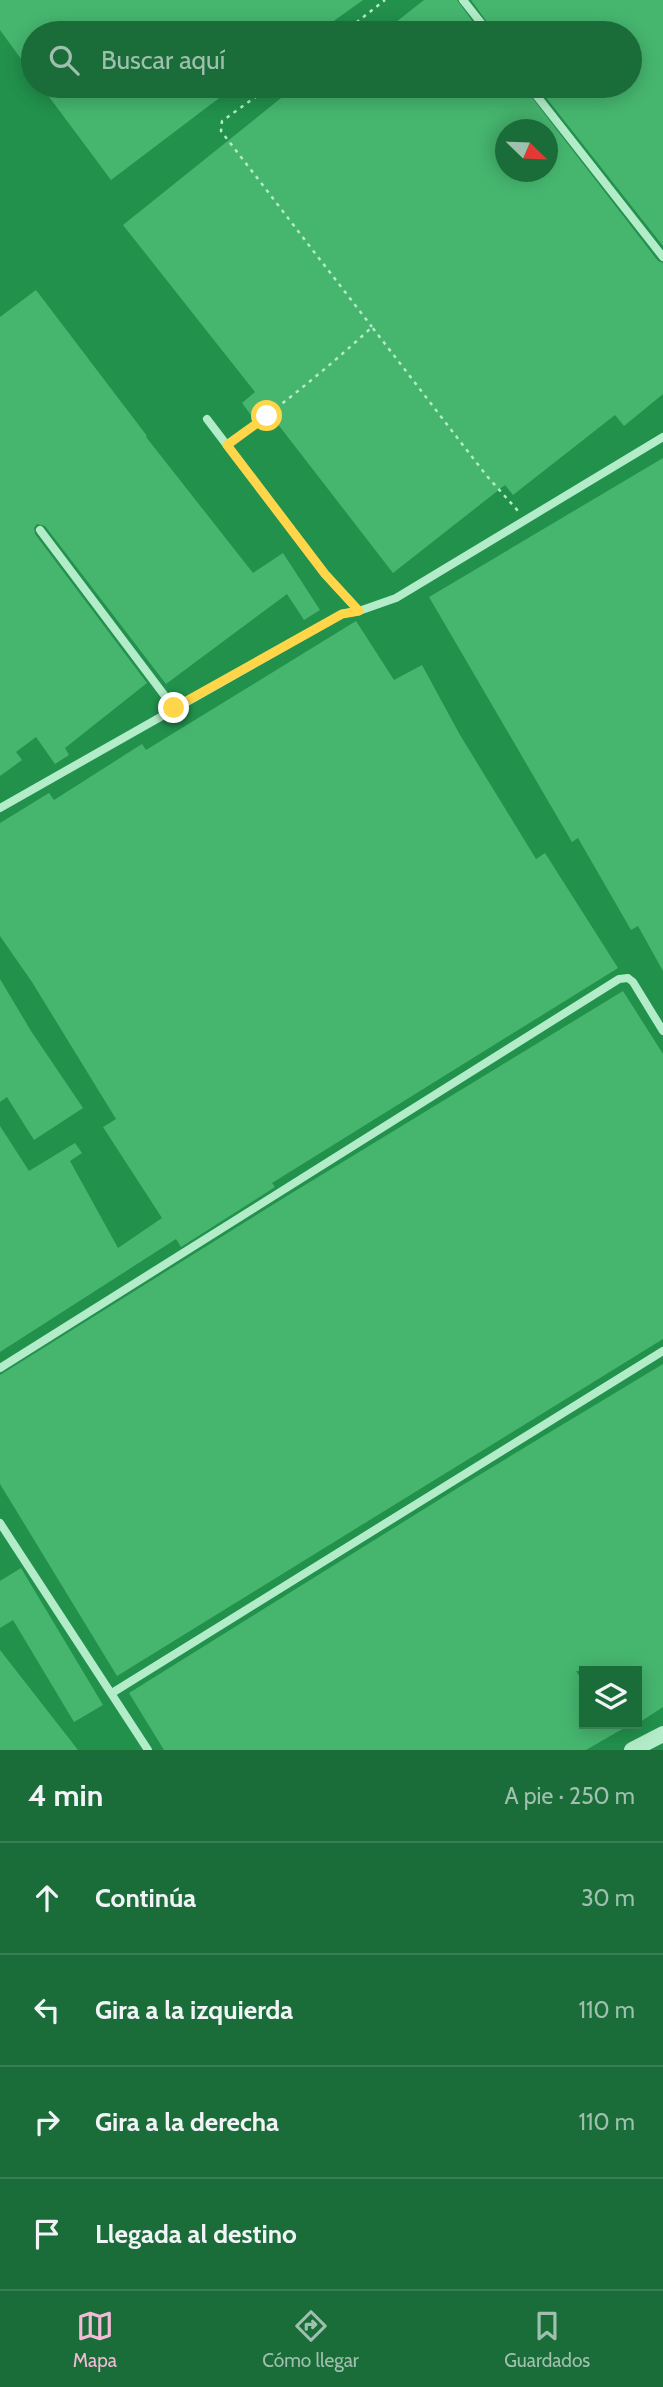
<!DOCTYPE html>
<html lang="es">
<meta charset="utf-8">
<style>
:root{--surface:#1a6d39;--page:#277544;--text:#f1f3f6;--muted:#9fc0ae;--line:#388053;--accent:#f4bbd8}
body{margin:0;font-family:Cabin,sans-serif;background:var(--page);color:var(--text)}
.controls{position:absolute;right:21px;bottom:21px;display:grid;overflow:hidden;border-radius:0px;box-shadow:0 4px 18px #0003}
.controls button{width:63px;height:63px;display:grid;place-items:center;padding:0;border:0;border-bottom:2px solid var(--line);background:var(--surface);color:var(--text);font:35px sans-serif}
.compass{position:absolute;left:495px;top:119px;width:63px;height:63px;border-radius:50%;background:var(--surface);box-shadow:0 4px 18px #0003;rotate:113deg}
.stop{position:absolute;width:21px;height:21px;margin:-16px;border:5px solid #ffd54a;border-radius:50%;background:#fff}
.stop.end{background:#ffd54a;border-color:#fff;box-shadow:0 2px 7px #0008}
.list{margin:0;padding:0;list-style:none}
h2{display:flex;justify-content:space-between;align-items:center;height:91px;margin:0;padding:0 28px;font-size:30px}
h2 small{font-size:23px;font-weight:400;color:var(--muted)}
.list li{display:grid;grid-template-columns:46px 1fr auto;gap:21px;align-items:center;box-sizing:border-box;height:112px;padding:0 28px;border-top:2px solid var(--line)}
.list b{display:block;font-size:26px;white-space:nowrap}
.list em{font-size:23px;font-style:normal;color:var(--muted)}
.icon{flex:none;width:38px;height:38px;fill:none;stroke:currentColor;stroke-width:2;stroke-linecap:round;stroke-linejoin:round}
.map{position:relative;flex:none;width:663px;height:1750px;overflow:hidden}
.search{position:absolute;background:var(--surface);box-shadow:0 4px 18px #0003;left:21px;right:21px;top:21px;height:77px;display:flex;align-items:center;gap:18px;box-sizing:border-box;padding:0 24px;border-radius:38px;color:var(--muted);font-size:26px}
.sheet{height:539px;background:var(--surface)}
nav{display:flex;justify-content:space-around;align-items:center;box-sizing:border-box;height:98px;border-top:2px solid var(--line);background:var(--surface);font-size:19px;color:var(--muted)}
nav a{display:grid;justify-items:center;gap:4px}
nav .on{color:var(--accent)}
.map>svg:first-child{display:block}
.building{fill:#46b66f;fill-rule:evenodd}
.lines{fill:none;stroke-linecap:round;stroke-linejoin:round}
.path{stroke:#b3ecc8;stroke-width:2.5;stroke-dasharray:3.5 5;stroke-linecap:butt}
.service{stroke:#b3ecc8;stroke-width:8}
.minor{stroke:#b3ecc8;stroke-width:16}
.route{stroke:#ffd54a;stroke-width:9}
</style>
<div class="map">
<svg width="663" height="1750" viewBox="0 0 663 1750">
<rect width="100%" height="100%" fill="#22914c"/>
<g class="building">
<path d="M0,0h363l-46,33h-284v29l-6,5 -27,-37z"/>
<path d="M424,0h33l24,33h-99z"/>
<path d="M471,0h192v246l-126,-160h93v-53h-135z"/>
<path d="M41,86h194l-124,94z"/>
<path d="M296,86h227l135,175 5,2v131l-39,32 -9,-11 -102,80 -8,-10 -112,88 -123,-159 -13,9 -15,-20 13,-11 -132,-167zM506,130h42v42h-42z"/>
<path d="M36,290l111,146 -1,1 107,136 30,-20 37,57 -16,10 -17,-26 -121,90 -121,-158 -8,-2 -3,4 1,6 112,149 -82,65 4,7 -14,9 -19,-27 -20,15 6,8 -22,16v-459z"/>
<path d="M663,458v513l-25,-45 -7,4 -53,-92 -6,4 -143,-245z"/>
<path d="M356,621l38,59 28,-15 38,70 76,124 9,-6 73,115 -346,215 3,4 -94,60 -5,-8 -176,113v-226l29,45 46,-28 7,10 -12,8 48,87 44,-30 -59,-91 13,-8 -84,-137 -32,-46v-113l49,-30 5,7 88,-56 4,6z"/>
<path d="M0,979l31,52 52,77 -49,32 -27,-43 -7,5z"/>
<path d="M623,991l40,63v285l-546,337 -117,-192v-109l282,-176z"/>
<path d="M663,1364v343l-26,17v-53h-61l8,13v40h47l-45,26h-422l-35,-57 332,-207z"/>
<path d="M21,1568l82,137 -29,17 -61,-102 -13,8v-47z"/>
<path d="M0,1650l78,100h-78z"/>
</g>
<g class="lines">
<g class="path">
<path d="M343,33l42,-33"/>
<path d="M271,86l-49,35 -1,10 151,196"/>
<path d="M235,439c48,-35 93,-71 137,-112l114,148 33,37"/>
</g>
<g class="service">
<path d="M463,0l26,33"/>
<path d="M529,86l134,171"/>
<path d="M207,419l118,155 34,37"/>
<path d="M40,530l134,178"/>
<path d="M0,808l342,-194 17,-3 37,-13 267,-161"/>
<path d="M0,1368l619,-389 9,-1 5,4 30,49"/>
<path d="M0,1523l148,227"/>
<path d="M112,1693l551,-342"/>
</g>
<path class="minor" d="M632,1750l31,-16"/>
</g>
<g class="lines">
<path class="route" d="M174,708l168,-94 17,-3 -34,-37 -98,-129 40,-29"/>
</g>
</svg>
<div class="controls">
<button><svg class="icon" aria-label="layers" viewBox="0 0 24 24"><path d="M12 4l9 5-9 5-9-5zM3 14l9 5 9-5"/></svg></button>
</div>
<svg class="compass" viewBox="-18 -18 36 36"><path d="M0-13l5 13h-10z" fill="#e53935"/><path d="M0 13l5-13h-10z" fill="#9fc0ae"/></svg>
<div class="stop" style="left:267px;top:416px"></div>
<div class="stop end" style="left:174px;top:708px"></div>
<div class="search"><svg class="icon" aria-label="search" viewBox="0 0 24 24"><circle cx="10" cy="10" r="6"/><path d="M15 15l6 6"/></svg>Buscar aquí</div>
</div>
<section class="sheet">
<h2>4 min<small>A pie · 250 m</small></h2>
<ul class="list">
<li><svg class="icon" aria-label="ahead" viewBox="0 0 24 24"><path d="M12 20V5M6 11l6-6 6 6"/></svg><div><b>Continúa</b></div><em>30 m</em></li>
<li><svg class="icon" aria-label="left" viewBox="0 0 24 24"><path d="M17 20v-9H6M10 6l-5 5 5 5"/></svg><div><b>Gira a la izquierda</b></div><em>110 m</em></li>
<li><svg class="icon" aria-label="right" viewBox="0 0 24 24"><path d="M7 20v-9h11M14 6l5 5-5 5"/></svg><div><b>Gira a la derecha</b></div><em>110 m</em></li>
<li><svg class="icon" aria-label="arrive" viewBox="0 0 24 24"><path d="M6 21V4h12l-3 4 3 4H6"/></svg><div><b>Llegada al destino</b></div></li>
</ul>
</section>
<nav>
<a class="on"><svg class="icon" aria-label="map" viewBox="0 0 24 24"><path d="M3 6l6-2 6 2 6-2v14l-6 2-6-2-6 2zM9 4v14M15 6v14"/></svg>Mapa</a>
<a><svg class="icon" aria-label="directions" viewBox="0 0 24 24"><path d="M12 3l9 9-9 9-9-9zM9 14v-3h6M13 9l2 2-2 2"/></svg>Cómo llegar</a>
<a><svg class="icon" aria-label="saved" viewBox="0 0 24 24"><path d="M7 4h10v16l-5-4-5 4z"/></svg>Guardados</a>
</nav>
